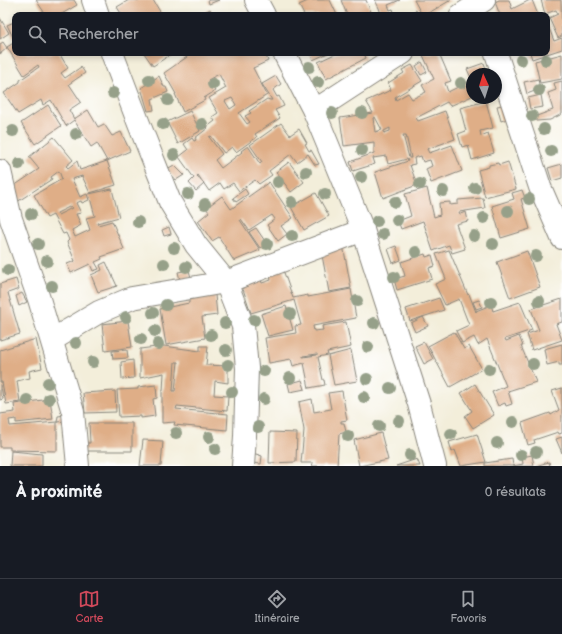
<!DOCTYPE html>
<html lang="fr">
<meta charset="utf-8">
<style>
:root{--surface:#171b24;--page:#20242c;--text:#f1f3f6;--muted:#9ea1a6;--line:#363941;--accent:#d1495b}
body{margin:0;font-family:"Balsamiq Sans",sans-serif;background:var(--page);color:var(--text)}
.compass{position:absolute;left:466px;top:68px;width:36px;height:36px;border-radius:50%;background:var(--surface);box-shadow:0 2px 6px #0003;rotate:356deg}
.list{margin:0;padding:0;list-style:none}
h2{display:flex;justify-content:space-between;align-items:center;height:52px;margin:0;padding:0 16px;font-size:17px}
h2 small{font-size:13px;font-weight:400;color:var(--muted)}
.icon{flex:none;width:22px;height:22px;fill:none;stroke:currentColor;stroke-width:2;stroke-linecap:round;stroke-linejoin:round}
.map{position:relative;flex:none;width:562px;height:466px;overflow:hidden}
.search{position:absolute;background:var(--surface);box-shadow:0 2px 6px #0003;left:12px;right:12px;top:12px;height:44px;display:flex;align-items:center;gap:10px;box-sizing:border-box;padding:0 14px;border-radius:8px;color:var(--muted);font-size:15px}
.sheet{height:112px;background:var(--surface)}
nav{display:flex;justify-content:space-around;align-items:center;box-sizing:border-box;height:56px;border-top:1px solid var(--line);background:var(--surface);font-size:11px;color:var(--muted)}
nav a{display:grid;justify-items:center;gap:2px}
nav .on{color:var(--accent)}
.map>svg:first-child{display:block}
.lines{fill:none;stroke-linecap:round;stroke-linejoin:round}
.stream{stroke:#55bad3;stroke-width:6}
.building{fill:#dfae87;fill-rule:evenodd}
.minor-casing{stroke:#88857b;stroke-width:24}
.minor{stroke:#fff;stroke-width:22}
.tree{fill:#96a089}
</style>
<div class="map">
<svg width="562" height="466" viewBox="0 0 562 466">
<rect width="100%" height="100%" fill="#fff"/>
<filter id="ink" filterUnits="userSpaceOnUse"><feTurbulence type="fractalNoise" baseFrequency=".025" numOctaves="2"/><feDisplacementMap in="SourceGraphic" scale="8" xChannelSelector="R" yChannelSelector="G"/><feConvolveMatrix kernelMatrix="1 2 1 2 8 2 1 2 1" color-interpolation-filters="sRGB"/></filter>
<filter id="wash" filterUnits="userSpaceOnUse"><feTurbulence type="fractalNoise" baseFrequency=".012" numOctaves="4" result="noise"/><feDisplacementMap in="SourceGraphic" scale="16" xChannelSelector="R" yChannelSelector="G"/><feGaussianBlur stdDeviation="0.9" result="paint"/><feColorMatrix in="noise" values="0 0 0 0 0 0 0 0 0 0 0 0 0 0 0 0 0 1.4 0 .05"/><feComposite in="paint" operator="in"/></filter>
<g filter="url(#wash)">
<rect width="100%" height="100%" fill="#f3eeda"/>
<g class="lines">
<path class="stream" d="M256,406l1,-8 1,-33"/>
</g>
<g id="blocks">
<g class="building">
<path d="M36,0h38l3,5 -17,10h-14z"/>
<path d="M129,0h24l9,15h-40l-5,-8z"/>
<path d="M208,0h11l-10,4z"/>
<path d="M310,0h20l7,15h-33l-5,-10z"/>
<path d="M341,0h25l5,12 -10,3h-14z"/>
<path d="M375,0h25l-12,5 2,5 3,-1 2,6h-18l4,-1 -2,-6z"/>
<path d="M414,0h37l-26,15h-3z"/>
<path d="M499,0h10l3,9 18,-9h2l6,15h-35l-1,-1 -2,1 -5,-13z"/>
<path d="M541,0h20l1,36 -4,2 -9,-20 9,-4 -2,-4 -11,4z"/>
<path d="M210,9l3,6h-13z"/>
<path d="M416,10l2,5h-8l-1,-1z"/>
<path d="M0,18l9,15 -9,6z"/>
<path d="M14,22l1,16 -1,1 -7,-14z"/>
<path d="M547,23l7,18 8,-3v11l-30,10 -2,-6h17z"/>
<path d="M3,42l4,6 -7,6v-10z"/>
<path d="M15,42v11h44l9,15 -7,5 4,5 16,-11 4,6 -16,11 12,18 -12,8 5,9 14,-9 10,17 6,-3 8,12 9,-4 9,19 -23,10 9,24 -26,8 -8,-17 -10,3 8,18 7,-3 2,6 -7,3 -1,-2 -5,2 5,10 -5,1 5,11 -9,5 3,7 15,-7 -4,-12 9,-2 -6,-22 23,-5 7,28 -22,6 1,2 14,-4 12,28 -23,8 1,2 -7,3 4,7 -6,2 -3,-7 -19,9 -4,-9 8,-3 -8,-19 2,-2 -3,-7 -3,1 -10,-19 -6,3 -13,-23 28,-16 -3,-8 -8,6 1,2 -35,23 -6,-14 28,-19 -10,-12 25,-20 19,23 -7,6 2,2 9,-7 3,9 27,-9 -10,-18 -6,4 -17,-27 -8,6 -15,-26 -8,5 -2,-5 -23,14 -14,-21 16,-11v-2l19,-13 -1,-2 -14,10 -17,-28zM71,206l1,2 -14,7 -1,-2z"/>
<path d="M144,53h29l-20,13z"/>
<path d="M185,53h15l1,1 2,-1h62l3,8 -15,7 14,27 -28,18 8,11 3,-2 -5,-6 6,-3 -2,-2 18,-12 3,1h2l-10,-16 14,-8 5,8 -8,6 4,7 2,-1 5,10 -9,4 5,8 -25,16 2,3 -21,15 -4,-5 -8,6 -13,-17 -2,1 13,17 -7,6 6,8 21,-16 -1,-1 7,-5 12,18 2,-2 -12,-17 31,-22 9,12 9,-6 8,14 -2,1 4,7 2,-1 8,14 -4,1 -7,-11 -11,8 -6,-8 -22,17 3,4 -13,9 -4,-4 -16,11 -6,-8 -9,6 -4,-6 -11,8 -11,-16 -1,1 7,8 -8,7 -7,-8 5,-5 -15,-21 9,-7 -4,-6 8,-6 2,3 2,-1 -1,-2 13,-10 -1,-1 8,-6 -3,-4 6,-4 -9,-15 17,-10 -7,-14 -11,6 7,11 -11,7 1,2 -22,12 -8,-18h1l-12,-21 23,-16zM232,98l4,7 -6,4 -5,-8z"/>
<path d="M310,53h18l-15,7z"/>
<path d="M337,53h27l2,5 -40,21 -8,-17z"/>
<path d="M422,53h17l12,28 -6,2 3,9 24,-12 -5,-11 17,-6 4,11h-16v22l-22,10 -3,-4 -31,16 2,3 27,-10 10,28 -28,10 2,4 23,-8 10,26 -31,12 -5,-14 6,-3 -2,-6 -7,2 -2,-6 -7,2 1,6 -5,1 7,20 -34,13 -8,-26 33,-11 -1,-2 -19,5 -2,-8 -13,2 2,6 -22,7 -3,-9 24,-9v-11l-30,4 -4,-28 33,-5 -7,-12 25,-11 -3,-7 16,-10 -2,-3 10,-5 10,16 -27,16 1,3 12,-7 4,6 14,-7 -4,-7 12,-6zM375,117l7,13 -7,2 -2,-14zM390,128v3l-6,2v-2zM403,135h3l5,23h-2z"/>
<path d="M562,54v25l-22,4 -5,-22z"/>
<path d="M422,62l5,10 -6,3 -5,-9z"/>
<path d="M159,76l5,11h2l2,5 -16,7 2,11 -6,1 -7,-23z"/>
<path d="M538,79l2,10 -13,5 -3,-12z"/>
<path d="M562,81v33l-12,6 -14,1 -2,-4 19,-7 -5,-17 8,-3 -2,-7z"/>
<path d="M541,95l2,12 -13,2 -2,-11z"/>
<path d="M486,101l7,27 -13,3 1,5 7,-3 6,20 -22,7 -4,-15 -6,2 -4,-13 8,-3 -6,-23z"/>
<path d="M48,105l13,21 -26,18 -14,-21z"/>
<path d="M503,105l4,14 -6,2 -4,-15z"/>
<path d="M190,111l10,20 -22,13 -11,-22z"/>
<path d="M289,162l15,20 -13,10 -15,-20z"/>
<path d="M508,162l8,27 -31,8 -7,-27 11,-3v-2l9,-2 1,2z"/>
<path d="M562,164v14l-10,3 -4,-13z"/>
<path d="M174,165l10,10 -8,5 -9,-11z"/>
<path d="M269,182l24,36 -12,8 6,8 -9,7 -11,-16 8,-6 -3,-4 -23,15 -8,-11 -1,1 20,30 -26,11 -15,-24 -7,4 -14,-20 11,-9 -3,-4 16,-12 9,13z"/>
<path d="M427,188l7,29 6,-2 -1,-12 11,-1v3l8,-1v-4l25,-2 2,10 -26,4 1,2 6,-2 2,9 -12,3 9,25 -13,4 -3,-8 -16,6 -10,-30 -22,8 -3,-8 13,-5 -6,-22z"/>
<path d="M245,189l3,5 -12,8 -3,-4z"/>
<path d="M522,190l3,8 -4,1 9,30 -29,9 -9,-32 22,-7 -2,-6z"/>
<path d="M316,193l13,23 -25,14 -13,-23z"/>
<path d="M169,227l2,7 -7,2 -2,-6z"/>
<path d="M256,228l11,16 -7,4 -11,-16z"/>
<path d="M343,245l8,43 -22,4 -8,-42z"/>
<path d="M396,246l5,14 -8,3 -5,-14z"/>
<path d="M449,250l19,45 1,-1 7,18v-1l15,-6 2,6 27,-9 12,28 -27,9 1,2 13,-5 4,10h-2l15,36 -28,9 4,13 -6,2 -1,-3 -7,3 -6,-14 14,-6 -19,-47 -9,6 -4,-8 -12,6 -6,-12 13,-6 -10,-26 -14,6 -10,-21 11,-5 -10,-25z"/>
<path d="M527,251l13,36 -30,11 -13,-36z"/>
<path d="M425,254l1,3 6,-2 3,11 -6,2 3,11 -35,11 -3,-11 11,-3 -4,-14z"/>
<path d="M106,262l11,24 -19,6 -7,-17 11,-5 -2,-5z"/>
<path d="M282,267l11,31 15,-3v2l43,-8 5,29 -43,8 1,5 9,-1 -1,-4 24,-4 5,25 -24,5 1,3 -10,2 5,23h1l1,5 -16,3 -5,-25 -11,3 -2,-7 -22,4 -4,-25 31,-5 -1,-7 6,-1 -7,-25 -43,13 -10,-30 19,-6 2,6 9,-3 -2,-7zM317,354v1l-14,2v-1z"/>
<path d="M189,270l2,8 -11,2 -2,-8z"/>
<path d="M16,279l3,10 -11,4 12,41 -20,6v-56z"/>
<path d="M214,285l3,30 -15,2 3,21 -39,7 -6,-36 29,-6v-8z"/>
<path d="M22,293l5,9 -8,4 -3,-10z"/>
<path d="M439,298l5,12 -34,11 -4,-12z"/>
<path d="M562,299v23l-6,2 6,16 -30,10 -5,-16 12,-4 -8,-21z"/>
<path d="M479,300l3,7 -6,2 -3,-7z"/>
<path d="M286,306l7,24 -25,6 -7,-22z"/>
<path d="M423,317l5,9 -13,6 -4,-9z"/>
<path d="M128,321l4,26 -27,4 -3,-27z"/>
<path d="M454,332l10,17 5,-3 13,23 -32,18 -22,-41z"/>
<path d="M36,339l6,29 -13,3 1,7 -13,3 3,21 -14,2 -4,-22h-2v-32z"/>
<path d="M424,342l9,17 -9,5 -9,-18z"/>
<path d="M562,344v21h-3v-3l-12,3 -3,-16z"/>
<path d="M164,346l36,5v-5h8l-2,19 22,1v17l-13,-2 -1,14 14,1 -1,15 -50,-5 -1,3 52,5 -1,16 -53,-5 1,-3 -13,1v-32h1l1,-18 -24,5v-29zM175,362h3l-3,29h-2z"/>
<path d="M127,350l1,8 -15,1 -1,-8z"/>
<path d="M351,350l6,31 -23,4 -6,-29z"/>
<path d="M133,360l1,18 -12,1 -1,-17z"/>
<path d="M302,380l3,9 -15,3 -2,-8z"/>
<path d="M475,384l19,31 -21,13 -8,-12 7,-5 -11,-18z"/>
<path d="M0,385h1l2,14 -3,1z"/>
<path d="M156,385l1,13 -4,1 2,17 -14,2v-2l-22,1 -2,-27 21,-1v-2z"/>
<path d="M562,388v45l-3,1 -1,-2 -24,8 1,3 -7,2 -6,-22 28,-10 1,2 8,-5 -7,-19z"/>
<path d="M115,391l1,21 -31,1 -2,-20z"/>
<path d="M342,391l5,29 -6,1v2h3l2,9 -7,2 -2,32h-25l1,-3h-12l3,-33 -5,-28 13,-3 2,13 17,-3 -3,-16z"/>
<path d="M50,399l3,20 -37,4v-4l-7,1 1,6 47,-4v29l-47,-1v-3h-10v-33l15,-2 -1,-8z"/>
<path d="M66,415v6l-9,1 1,-6z"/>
<path d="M89,423h43v28h-49v-8h7z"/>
<path d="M270,432l27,1 -1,29 -27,1z"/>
<path d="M381,433l7,27 -29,6 -5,-26z"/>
<path d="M477,434l9,28 -25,4 -6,-16 -3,2 -3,-10z"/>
<path d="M562,437v16l-6,-14z"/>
<path d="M143,440l20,1 -2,25h-21z"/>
<path d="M11,451l31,3v12h-32z"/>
<path d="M253,453l9,3 -1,8 -9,-1z"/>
<path d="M532,455l2,11h-49v-3l27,-4 1,7 10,-2 -1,-7z"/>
<path d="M417,459l3,7h-24z"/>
<path d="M549,462l1,4h-15z"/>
</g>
</g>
</g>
<g filter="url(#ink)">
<use href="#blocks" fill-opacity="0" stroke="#88857b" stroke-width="1"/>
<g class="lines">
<defs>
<g id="minor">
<path d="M93,0l5,15"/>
<path d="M256,0l8,15"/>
<path d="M461,15l23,-15"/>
<path d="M112,53l27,71 31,78 26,43 30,37 17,44 4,42 -2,68 -2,30"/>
<path d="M284,53l30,58 49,119 56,174 16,62"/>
<path d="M496,53l44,134 22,51"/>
<path d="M314,111l89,-58"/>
<path d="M0,171l11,48 28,80 34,113 5,54"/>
<path d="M52,340l47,-28 33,-14 94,-16 137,-52"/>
</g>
</defs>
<use href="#minor" class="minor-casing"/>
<use href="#minor" class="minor"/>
</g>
<g class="tree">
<circle cx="521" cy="60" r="6"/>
<circle cx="546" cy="60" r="6"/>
<circle cx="309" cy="67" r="6"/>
<circle cx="149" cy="80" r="6"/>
<circle cx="318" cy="82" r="6"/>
<circle cx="461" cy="83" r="6"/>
<circle cx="213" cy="84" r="6"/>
<circle cx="539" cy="90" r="6"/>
<circle cx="113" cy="93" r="6"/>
<circle cx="168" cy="100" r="6"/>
<circle cx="332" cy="113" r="6"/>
<circle cx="362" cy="113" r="6"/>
<circle cx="532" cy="116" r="6"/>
<circle cx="163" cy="124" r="6"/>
<circle cx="202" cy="124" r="6"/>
<circle cx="544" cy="129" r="6"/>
<circle cx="13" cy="131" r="6"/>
<circle cx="76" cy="134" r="6"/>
<circle cx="362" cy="150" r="6"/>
<circle cx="551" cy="151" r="6"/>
<circle cx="174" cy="155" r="6"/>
<circle cx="19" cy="164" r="6"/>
<circle cx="306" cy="172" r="6"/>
<circle cx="361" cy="177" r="6"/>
<circle cx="278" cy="182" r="6"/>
<circle cx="420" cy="184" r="6"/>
<circle cx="475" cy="188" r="6"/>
<circle cx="443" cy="191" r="6"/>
<circle cx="188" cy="194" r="6"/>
<circle cx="325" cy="194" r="6"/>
<circle cx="529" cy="199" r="6"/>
<circle cx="292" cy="202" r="6"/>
<circle cx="395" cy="202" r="6"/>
<circle cx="205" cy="204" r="6"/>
<circle cx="508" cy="211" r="6"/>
<circle cx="31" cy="214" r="6"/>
<circle cx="484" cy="218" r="6"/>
<circle cx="397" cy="220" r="6"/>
<circle cx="377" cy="221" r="6"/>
<circle cx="138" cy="222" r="6"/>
<circle cx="383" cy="234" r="6"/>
<circle cx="292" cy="236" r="6"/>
<circle cx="474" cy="236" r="6"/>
<circle cx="38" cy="244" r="6"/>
<circle cx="267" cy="244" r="6"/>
<circle cx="493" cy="244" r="6"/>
<circle cx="174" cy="248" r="6"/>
<circle cx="416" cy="252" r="6"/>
<circle cx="536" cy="256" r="6"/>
<circle cx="47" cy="261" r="6"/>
<circle cx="164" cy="264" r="6"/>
<circle cx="186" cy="267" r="6"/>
<circle cx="8" cy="270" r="6"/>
<circle cx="394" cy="277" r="6"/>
<circle cx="52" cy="286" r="6"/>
<circle cx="357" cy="301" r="6"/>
<circle cx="539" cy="301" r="6"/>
<circle cx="491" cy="302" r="6"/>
<circle cx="166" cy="305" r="6"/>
<circle cx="153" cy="313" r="6"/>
<circle cx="290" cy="314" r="6"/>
<circle cx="126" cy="317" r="6"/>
<circle cx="254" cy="320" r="6"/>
<circle cx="225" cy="323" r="6"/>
<circle cx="374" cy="323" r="6"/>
<circle cx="155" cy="331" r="6"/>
<circle cx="211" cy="335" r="6"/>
<circle cx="141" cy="339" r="6"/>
<circle cx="76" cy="343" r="6"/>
<circle cx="158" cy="344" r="6"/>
<circle cx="368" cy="347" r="6"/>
<circle cx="226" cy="350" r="6"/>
<circle cx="93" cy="362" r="6"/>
<circle cx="533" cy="364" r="6"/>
<circle cx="228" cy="365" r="6"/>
<circle cx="489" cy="369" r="6"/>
<circle cx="264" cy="371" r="6"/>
<circle cx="290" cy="378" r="6"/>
<circle cx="367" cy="379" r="6"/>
<circle cx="48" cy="383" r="6"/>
<circle cx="390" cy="388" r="6"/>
<circle cx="232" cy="392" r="6"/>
<circle cx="364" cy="397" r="6"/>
<circle cx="49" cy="399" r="6"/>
<circle cx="264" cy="399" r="6"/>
<circle cx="27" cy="400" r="6"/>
<circle cx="399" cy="421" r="6"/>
<circle cx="513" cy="422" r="6"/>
<circle cx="379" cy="426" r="6"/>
<circle cx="258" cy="427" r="6"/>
<circle cx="176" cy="433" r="6"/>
<circle cx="451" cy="434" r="6"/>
<circle cx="348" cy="436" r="6"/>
<circle cx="209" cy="437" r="6"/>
<circle cx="497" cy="443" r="6"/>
<circle cx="215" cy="449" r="6"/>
<circle cx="536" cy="452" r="6"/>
<circle cx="410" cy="455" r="6"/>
<circle cx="521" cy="455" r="6"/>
</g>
</g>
</svg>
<svg class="compass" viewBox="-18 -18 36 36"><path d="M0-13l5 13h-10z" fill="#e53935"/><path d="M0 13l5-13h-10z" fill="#9ea1a6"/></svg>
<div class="search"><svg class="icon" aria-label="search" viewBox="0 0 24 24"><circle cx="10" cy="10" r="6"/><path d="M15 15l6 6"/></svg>Rechercher</div>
</div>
<section class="sheet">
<h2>À proximité<small>0 résultats</small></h2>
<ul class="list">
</ul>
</section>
<nav>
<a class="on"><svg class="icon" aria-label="map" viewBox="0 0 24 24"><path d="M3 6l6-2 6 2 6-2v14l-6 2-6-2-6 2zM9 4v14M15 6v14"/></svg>Carte</a>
<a><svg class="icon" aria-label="directions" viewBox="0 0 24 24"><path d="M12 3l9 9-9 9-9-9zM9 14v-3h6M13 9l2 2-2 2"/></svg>Itinéraire</a>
<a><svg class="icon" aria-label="saved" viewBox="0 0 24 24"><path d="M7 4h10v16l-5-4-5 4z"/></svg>Favoris</a>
</nav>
